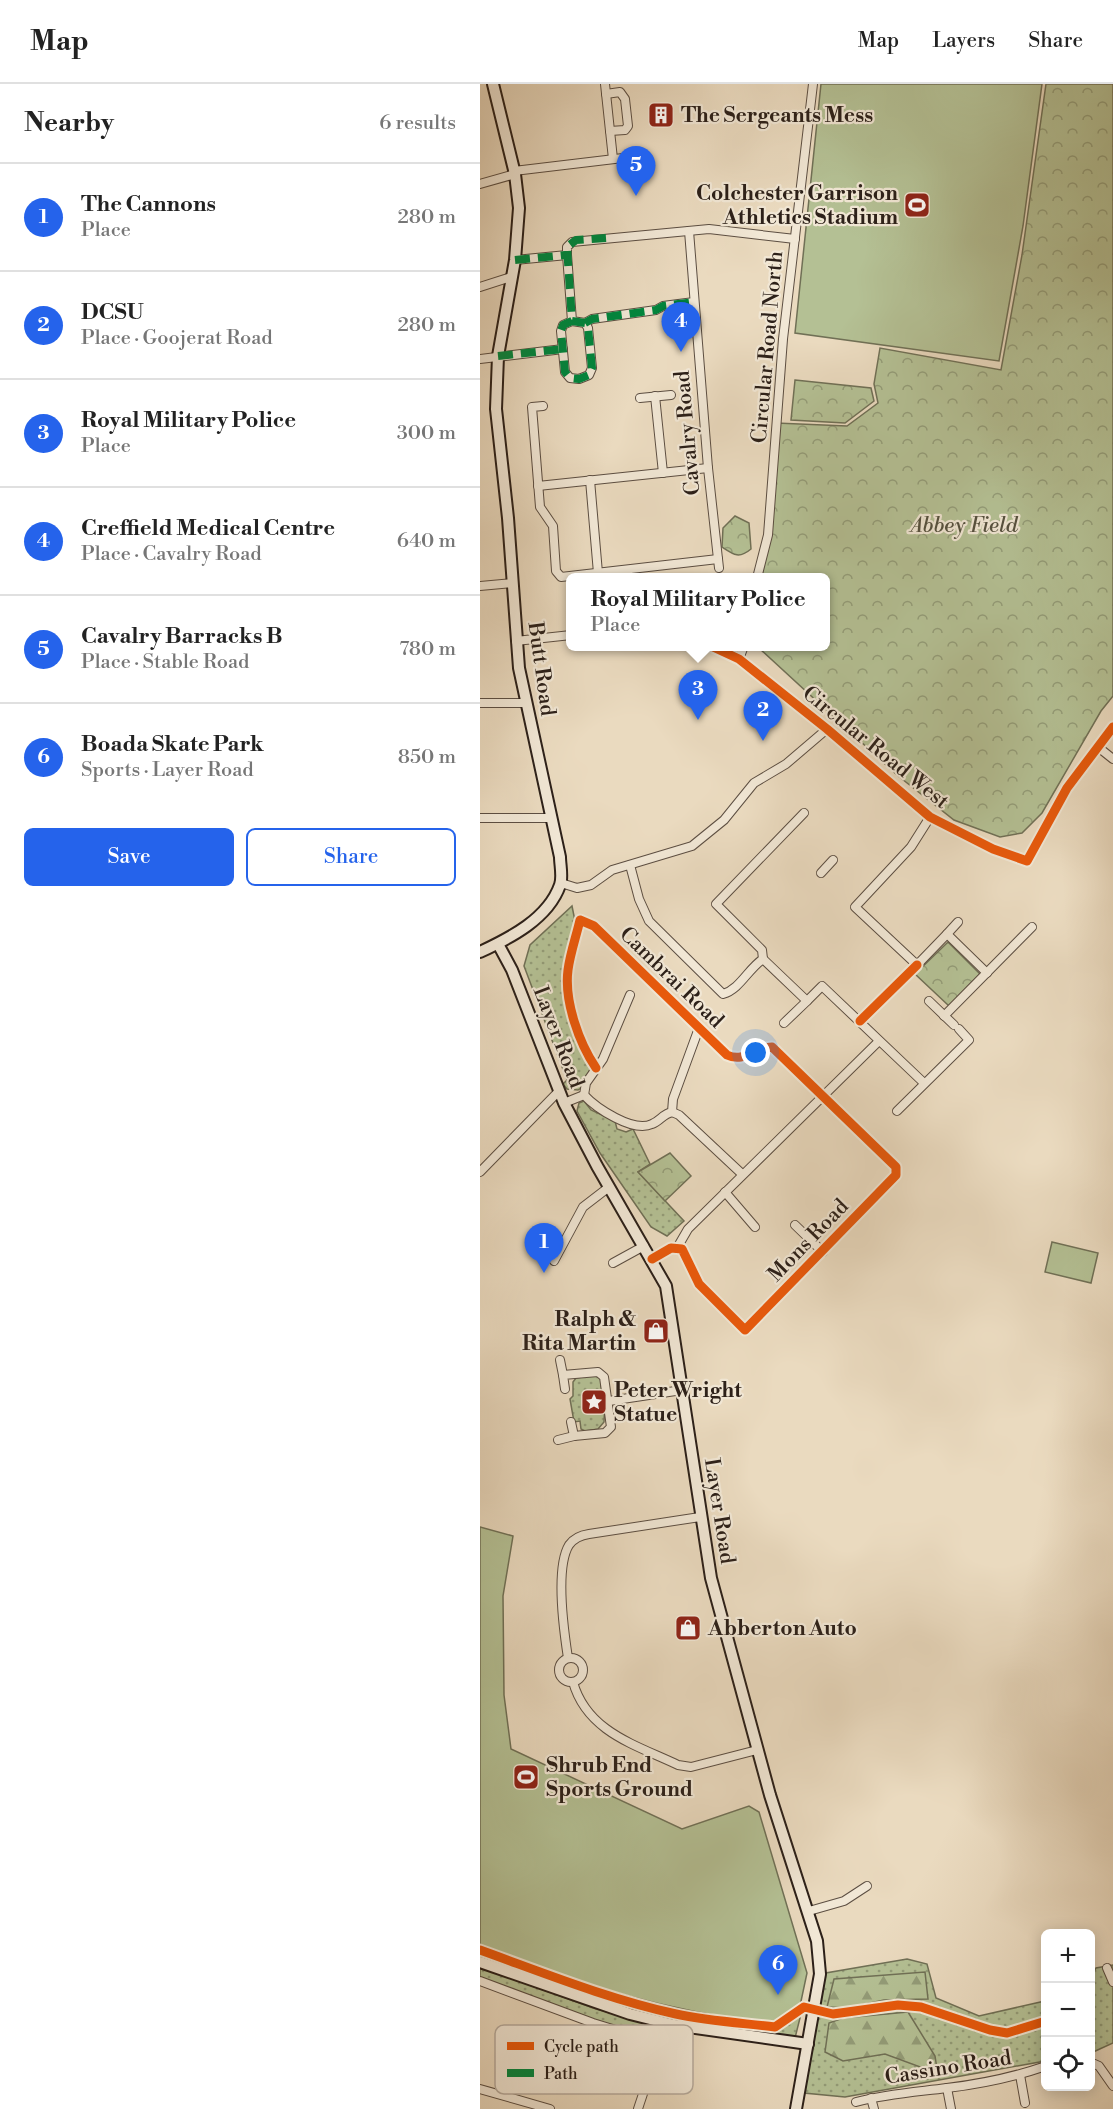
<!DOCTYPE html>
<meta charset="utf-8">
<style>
:root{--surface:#fff;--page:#f2f2f2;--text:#222;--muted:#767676;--line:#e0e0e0;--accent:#2563eb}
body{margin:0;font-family:"Libre Bodoni",serif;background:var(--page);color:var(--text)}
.controls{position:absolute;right:18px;bottom:18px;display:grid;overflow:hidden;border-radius:9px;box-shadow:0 3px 15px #0003}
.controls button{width:54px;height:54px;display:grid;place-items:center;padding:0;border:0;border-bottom:2px solid var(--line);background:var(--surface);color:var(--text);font:30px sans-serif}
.you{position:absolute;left:276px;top:969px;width:21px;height:21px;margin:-15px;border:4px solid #fff;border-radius:50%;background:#1a73e8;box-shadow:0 0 0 9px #1a73e833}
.badge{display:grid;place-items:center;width:39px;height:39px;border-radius:50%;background:var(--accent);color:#fff;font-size:20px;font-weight:700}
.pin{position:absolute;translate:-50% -50px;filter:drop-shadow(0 2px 3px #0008)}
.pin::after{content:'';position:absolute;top:32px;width:21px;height:18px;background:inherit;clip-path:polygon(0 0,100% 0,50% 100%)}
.popup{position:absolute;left:86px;top:489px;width:264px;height:78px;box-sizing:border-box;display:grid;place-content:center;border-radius:9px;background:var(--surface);filter:drop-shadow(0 2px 4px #0005);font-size:20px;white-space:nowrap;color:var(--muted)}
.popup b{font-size:22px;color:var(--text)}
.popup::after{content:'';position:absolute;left:50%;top:100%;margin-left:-12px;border:12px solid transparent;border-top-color:var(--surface)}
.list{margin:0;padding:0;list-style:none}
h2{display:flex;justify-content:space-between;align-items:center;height:78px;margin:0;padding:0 24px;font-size:26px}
h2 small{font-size:20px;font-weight:400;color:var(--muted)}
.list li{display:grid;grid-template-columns:39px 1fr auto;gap:18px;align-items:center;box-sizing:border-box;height:108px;padding:0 24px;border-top:2px solid var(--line)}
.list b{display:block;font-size:22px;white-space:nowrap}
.list p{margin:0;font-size:20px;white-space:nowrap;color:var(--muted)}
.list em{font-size:20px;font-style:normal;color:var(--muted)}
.actions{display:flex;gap:12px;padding:18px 24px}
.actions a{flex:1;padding:14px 0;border:2px solid var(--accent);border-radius:9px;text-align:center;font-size:21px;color:var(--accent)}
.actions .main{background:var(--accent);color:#fff}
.icon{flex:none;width:33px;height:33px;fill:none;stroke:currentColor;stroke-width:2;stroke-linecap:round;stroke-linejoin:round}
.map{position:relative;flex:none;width:633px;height:2025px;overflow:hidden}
header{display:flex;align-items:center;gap:36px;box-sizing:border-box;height:84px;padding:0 30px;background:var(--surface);border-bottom:2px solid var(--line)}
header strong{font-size:28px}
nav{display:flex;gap:33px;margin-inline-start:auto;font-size:21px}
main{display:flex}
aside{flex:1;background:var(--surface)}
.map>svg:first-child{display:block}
.grass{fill:url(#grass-dots);stroke:#707056;stroke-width:1.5}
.forest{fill:url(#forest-firs);stroke:#707056;stroke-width:1.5}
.park{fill:url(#park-crowns);stroke:#707056;stroke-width:1.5}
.pitch{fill:#b4c094;stroke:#707056;stroke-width:1.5}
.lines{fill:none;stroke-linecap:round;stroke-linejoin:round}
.street-casing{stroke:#5c4e42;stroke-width:10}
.secondary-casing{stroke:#2c2019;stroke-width:14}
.street{stroke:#f1e7d5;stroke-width:8}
.secondary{stroke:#f1e7d5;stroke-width:10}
.quiet{stroke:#00873e;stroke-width:8;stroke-dasharray:15 8;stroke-linecap:butt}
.cycleway-casing{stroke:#f1e7d5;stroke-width:13}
.cycleway{stroke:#e8590c;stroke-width:9}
.labels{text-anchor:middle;stroke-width:4.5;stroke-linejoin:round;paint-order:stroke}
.poi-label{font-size:21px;font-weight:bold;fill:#2c2019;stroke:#f1e7d5;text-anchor:start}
.street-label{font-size:21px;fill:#2c2019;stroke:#f1e7d5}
.park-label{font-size:21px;font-style:italic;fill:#55503e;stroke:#f1e7d5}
.key{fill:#f1e7d5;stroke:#b6ab9d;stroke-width:1.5}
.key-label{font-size:16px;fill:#2c2019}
</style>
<header>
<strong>Map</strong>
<nav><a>Map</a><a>Layers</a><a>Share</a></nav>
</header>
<main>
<aside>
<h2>Nearby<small>6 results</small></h2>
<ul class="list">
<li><span class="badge">1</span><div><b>The Cannons</b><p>Place</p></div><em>280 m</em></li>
<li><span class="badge">2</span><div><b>DCSU</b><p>Place · Goojerat Road</p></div><em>280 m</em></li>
<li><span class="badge">3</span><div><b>Royal Military Police</b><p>Place</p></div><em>300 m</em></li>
<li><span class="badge">4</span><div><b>Creffield Medical Centre</b><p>Place · Cavalry Road</p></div><em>640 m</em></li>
<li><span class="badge">5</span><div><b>Cavalry Barracks B</b><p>Place · Stable Road</p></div><em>780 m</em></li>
<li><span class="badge">6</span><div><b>Boada Skate Park</b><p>Sports · Layer Road</p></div><em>850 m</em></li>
</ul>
<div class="actions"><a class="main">Save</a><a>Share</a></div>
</aside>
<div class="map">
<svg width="633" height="2025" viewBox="0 0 633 2025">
<defs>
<pattern id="grass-dots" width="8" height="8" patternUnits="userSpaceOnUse" patternTransform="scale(1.5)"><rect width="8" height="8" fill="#b4c094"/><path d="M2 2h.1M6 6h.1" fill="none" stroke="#939c78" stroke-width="1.8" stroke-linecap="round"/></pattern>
<pattern id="forest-firs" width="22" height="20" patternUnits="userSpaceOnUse" patternTransform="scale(1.5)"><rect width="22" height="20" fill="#b4c094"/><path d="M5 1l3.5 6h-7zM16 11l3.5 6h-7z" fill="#939c78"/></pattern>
<pattern id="park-crowns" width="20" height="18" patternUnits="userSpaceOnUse" patternTransform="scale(1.5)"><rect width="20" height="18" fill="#b4c094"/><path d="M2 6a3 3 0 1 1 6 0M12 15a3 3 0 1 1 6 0" fill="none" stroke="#939c78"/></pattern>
</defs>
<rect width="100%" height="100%" fill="#eadabf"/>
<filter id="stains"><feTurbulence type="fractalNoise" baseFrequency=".00333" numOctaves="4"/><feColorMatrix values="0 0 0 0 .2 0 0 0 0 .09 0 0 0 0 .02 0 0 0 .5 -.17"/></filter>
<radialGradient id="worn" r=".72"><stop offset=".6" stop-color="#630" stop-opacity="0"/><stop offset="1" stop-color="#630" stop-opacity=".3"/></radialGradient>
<g class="grass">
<path d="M92,822l4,20 -12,48 4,37 22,58 -6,17 -6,4 -11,-1 -4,-5 4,-4 -43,-114 6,-21z"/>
<path d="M104,1017l7,9 24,11 2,8 9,3 7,-3 17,35 -12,8 46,49 -17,15 -16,-9 -51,-74 -23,-42 2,-8z"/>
<path d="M115,1291l5,2 3,7 -2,2 4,13 -11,-2 -4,6 5,4 10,-5 -1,20 -6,7 -13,2 -4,-2 -1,-8 -6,1 -4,-23 3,-3v-14l3,-4z"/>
<path d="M0,1867l109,41 83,23 2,2 -3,3 -39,-9 -152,-53z"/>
<path d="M427,1875l20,5 9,34 43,18 66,-15v60l-200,36 -41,-4 16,-119z"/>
<path d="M633,1881v78l-22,10 -1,-74 6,-11z"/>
<path d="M0,1883l116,42 74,19 -1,7 -16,9 -12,-11 -53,-14 -108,-40z"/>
<path d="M317,1930l3,4 -5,20 -118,-18 3,-4 94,13 6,-1z"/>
</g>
<g class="forest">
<path d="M445,1888l3,27 -44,1 -37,8 -20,-1 7,-28z"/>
<path d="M428,1928l27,44 2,13 -6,2 -46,-17 -42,7 -18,-9 4,-29 14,-5z"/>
</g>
<g class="park">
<path d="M566,0h67v612l-12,15 -59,102 -20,20 -22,4 -46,-17 -57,-45 -137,-126v-2l66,-1v-68h-68l10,-49 8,-106 71,3 31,-23 -4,-19 6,-36 121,22 21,-115z"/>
<path d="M315,296l76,8 3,13 -29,22 -54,-3z"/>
<path d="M255,432l14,7 2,26c-12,10 -17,6 -29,-2l1,-19z"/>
<path d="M468,858l32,32 -31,32 -34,-32z"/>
<path d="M190,1069l21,23 -26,25 -27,-29z"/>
</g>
<g class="pitch">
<path d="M341,0h221l-19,142 -24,135 -204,-28z"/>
<path d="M572,1158l46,11 -7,30 -46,-11z"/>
<path d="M0,1443l33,9 -10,60 1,99 7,54 171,80 67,-23 10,6 48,161 -7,33 -24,18c-107,-12 -196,-39 -296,-78z"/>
</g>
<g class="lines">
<defs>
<g id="street">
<path d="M125,0l8,75"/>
<path d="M126,10l14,-2 5,7 3,27 -3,4 -15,1"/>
<path d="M34,87l109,-13"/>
<path d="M0,100l35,-10"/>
<path d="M209,147l19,237 11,100"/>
<path d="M35,176l52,-5"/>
<path d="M0,203l31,-10"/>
<path d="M92,237l-9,4 -2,6 4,41 5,6 9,1 10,-4 3,-7 -4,-40 -3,-5 -13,-2 -5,-66v-8l5,-5 137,-13 86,10"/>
<path d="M105,239l7,-4 64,-9 7,-4 31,-4"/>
<path d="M0,275l83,-10"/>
<path d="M175,312l8,77"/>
<path d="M160,314l31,-3"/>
<path d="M63,322l-11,1 8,100 13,19 3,45 5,6 157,-18"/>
<path d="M110,396l8,93"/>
<path d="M58,402l170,-18"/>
<path d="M277,494l11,-43 15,-196 30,-255"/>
<path d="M0,502l32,-3"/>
<path d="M36,557l55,-6"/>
<path d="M231,562l28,13 88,70 103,88 63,32 34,12 40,-73 46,-61"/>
<path d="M259,575l5,-13"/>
<path d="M0,619h44"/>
<path d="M618,663l15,12"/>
<path d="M450,733l-19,30 -56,60 62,58 30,-31 40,39"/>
<path d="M0,734h70"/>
<path d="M150,781l9,34 10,22 74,73c17,-5 25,-25 40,-35l44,42 15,-15 102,97"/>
<path d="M341,789l12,-13"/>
<path d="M81,799l16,5 14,-3 21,-15 80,-24 32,-26 30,-37 32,-19 41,-35"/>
<path d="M467,850l11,-12"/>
<path d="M283,875l-1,-9 -46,-46 88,-91"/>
<path d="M449,917l25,24"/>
<path d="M464,932l88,-89"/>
<path d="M304,939l23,-22"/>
<path d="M116,984c-17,-25 -32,-67 -28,-98 2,-16 8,-33 12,-50l14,6 133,129c17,8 27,-7 45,-8l124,120v8l-151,155 -46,-46 -17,-35 -11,-1 -19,11"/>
<path d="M104,1011l2,-12 17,-24 27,-64"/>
<path d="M84,1019l20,-8c12,13 49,38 68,29 8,-3 11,-10 20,-12l1,-13 26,-71"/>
<path d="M417,1027l72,-71 -10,-11"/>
<path d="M192,1028l7,3 63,59"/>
<path d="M0,1088l78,-80"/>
<path d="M245,1108l30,35"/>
<path d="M315,1141l28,27"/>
<path d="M197,1164l11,-19 191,-188"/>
<path d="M74,1177l29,-54 26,-20"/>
<path d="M133,1179l31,-17"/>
<path d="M80,1276l3,15"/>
<path d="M85,1305l-2,-14 35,-3 6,5 7,50 -6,6 -31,3"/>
<path d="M129,1317l73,-11"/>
<path d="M78,1356l16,-4 -3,-14"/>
<circle cx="91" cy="1586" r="12"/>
<path d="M88,1574c-4,-26 -13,-90 1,-113 5,-7 13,-10 20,-11l111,-17"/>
<path d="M93,1598c14,50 63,63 105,83l13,2 66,-17"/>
<path d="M329,1827l35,-10 23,-15"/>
<path d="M627,1884l6,14"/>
<path d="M0,1897l113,42 52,16c14,18 -1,50 -7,70"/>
<path d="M610,1978l9,4 14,20"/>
<path d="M540,1991l5,28"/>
<path d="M467,2004l4,21"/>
<path d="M0,2005l70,20"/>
<path d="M391,2014l3,11"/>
<path d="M376,2018c30,-8 60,-10 91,-14 33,-4 67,-11 99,-22"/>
</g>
<g id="secondary">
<path d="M18,860l14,26 52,133 33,63 69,120 45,292 59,217 47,146 3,33 -24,135"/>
<path d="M0,868c30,-14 68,-33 80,-67 3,-8 0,-20 0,-28l-41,-189 -11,-150 -12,-109 2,-53 17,-96 4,-52 -4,-34 -22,-90"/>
<path d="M0,1878l150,52 44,11 134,19"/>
</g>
</defs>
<use href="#street" class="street-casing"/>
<use href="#secondary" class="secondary-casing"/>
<use href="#street" class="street"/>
<use href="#secondary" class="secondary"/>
<g class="quiet">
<path d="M35,176l52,-5"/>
<path d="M92,237l-9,4 -2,6 4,41 5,6 9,1 10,-4 3,-7 -4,-40 -3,-5 -13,-2 -5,-74 9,-7 30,-2"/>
<path d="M105,239l7,-4 64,-9 7,-4 31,-4"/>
<path d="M18,272l65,-7"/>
</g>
<defs>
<g id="cycleway">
<path d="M231,562l28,13 88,70 103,88 63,32 34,12 40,-73 46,-61"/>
<path d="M380,937l57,-56"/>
<path d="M116,984c-17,-25 -32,-67 -28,-98 2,-16 8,-33 12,-50l14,6 133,129c17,8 27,-7 45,-8l124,120v8l-151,155 -46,-46 -17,-35 -11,-1 -19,11"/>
<path d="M0,1866c64,23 128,49 196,64 32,7 66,9 99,13l29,-20 29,7 65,-9 23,2 69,23 17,3 39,-12"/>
</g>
</defs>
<use href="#cycleway" class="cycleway-casing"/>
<use href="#cycleway" class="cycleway"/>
</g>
<defs>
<symbol id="building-square" viewBox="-11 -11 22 22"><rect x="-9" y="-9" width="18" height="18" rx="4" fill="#8f2418" stroke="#f1e7d5"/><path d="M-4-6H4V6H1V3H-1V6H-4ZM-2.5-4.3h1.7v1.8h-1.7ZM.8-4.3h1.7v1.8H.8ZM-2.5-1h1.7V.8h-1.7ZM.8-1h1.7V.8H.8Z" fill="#fff"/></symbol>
<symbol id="stadium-square" viewBox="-11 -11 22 22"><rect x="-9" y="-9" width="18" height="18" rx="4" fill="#8f2418" stroke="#f1e7d5"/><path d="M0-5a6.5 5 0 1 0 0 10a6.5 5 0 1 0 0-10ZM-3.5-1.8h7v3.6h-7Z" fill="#fff"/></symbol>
<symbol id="shop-square" viewBox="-11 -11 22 22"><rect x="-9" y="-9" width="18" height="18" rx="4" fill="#8f2418" stroke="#f1e7d5"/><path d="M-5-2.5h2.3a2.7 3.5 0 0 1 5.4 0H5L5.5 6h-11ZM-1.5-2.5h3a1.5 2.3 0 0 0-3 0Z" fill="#fff"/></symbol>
<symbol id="sight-square" viewBox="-11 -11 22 22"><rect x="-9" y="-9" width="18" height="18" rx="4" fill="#8f2418" stroke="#f1e7d5"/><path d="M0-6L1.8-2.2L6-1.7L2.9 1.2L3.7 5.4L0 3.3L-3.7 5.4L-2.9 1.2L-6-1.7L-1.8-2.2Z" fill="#fff"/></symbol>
</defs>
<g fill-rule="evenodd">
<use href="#building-square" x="166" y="16" width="30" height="30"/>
<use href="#stadium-square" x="422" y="106" width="30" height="30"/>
<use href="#shop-square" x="161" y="1232" width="30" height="30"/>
<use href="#sight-square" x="99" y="1303" width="30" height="30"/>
<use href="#shop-square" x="193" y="1529" width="30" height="30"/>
<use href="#stadium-square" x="31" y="1678" width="30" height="30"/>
</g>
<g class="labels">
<g class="poi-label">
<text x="201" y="38">The Sergeants Mess</text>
<text x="418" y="116" text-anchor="end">Colchester Garrison<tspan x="418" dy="24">Athletics Stadium</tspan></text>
<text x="156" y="1242" text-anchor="end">Ralph &amp;<tspan x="156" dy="24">Rita Martin</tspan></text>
<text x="134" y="1313">Peter Wright<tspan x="134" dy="24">Statue</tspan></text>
<text x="228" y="1551">Abberton Auto</text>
<text x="66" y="1688">Shrub End<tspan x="66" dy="24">Sports Ground</tspan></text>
</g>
<g class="street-label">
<text transform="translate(287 263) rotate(-85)" y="7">Circular Road North</text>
<text transform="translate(207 349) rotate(-95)" y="7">Cavalry Road</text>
<text transform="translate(62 585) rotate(82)" y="7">Butt Road</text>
<text transform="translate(396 663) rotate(39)" y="7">Circular Road West</text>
<text transform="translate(192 893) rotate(44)" y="7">Cambrai Road</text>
<text transform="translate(79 953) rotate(69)" y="7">Layer Road</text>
<text transform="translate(328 1156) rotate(-46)" y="7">Mons Road</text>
<text transform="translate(240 1427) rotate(81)" y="7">Layer Road</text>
<text transform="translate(468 1983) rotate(-9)" y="7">Cassino Road</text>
</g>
<g class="park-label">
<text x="484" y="448">Abbey Field</text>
</g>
</g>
<rect x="15" y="1941" width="198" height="69" rx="9" class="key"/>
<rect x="27" y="1958" width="27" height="8" fill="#e8590c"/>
<rect x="27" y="1985" width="27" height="8" fill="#00873e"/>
<g class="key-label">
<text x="64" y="1968">Cycle path</text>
<text x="64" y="1995">Path</text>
</g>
<rect width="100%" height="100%" filter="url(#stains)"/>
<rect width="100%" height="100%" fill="url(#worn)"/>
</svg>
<div class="controls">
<button>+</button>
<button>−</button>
<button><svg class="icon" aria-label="locate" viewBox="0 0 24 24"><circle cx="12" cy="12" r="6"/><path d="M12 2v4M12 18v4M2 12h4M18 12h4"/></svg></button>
</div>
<div class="you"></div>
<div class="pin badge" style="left:64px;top:1189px">1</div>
<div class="pin badge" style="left:283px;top:657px">2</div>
<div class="pin badge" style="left:218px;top:636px">3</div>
<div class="popup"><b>Royal Military Police</b>Place</div>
<div class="pin badge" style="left:201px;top:268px">4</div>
<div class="pin badge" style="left:156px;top:112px">5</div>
<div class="pin badge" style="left:298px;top:1911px">6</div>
</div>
</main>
